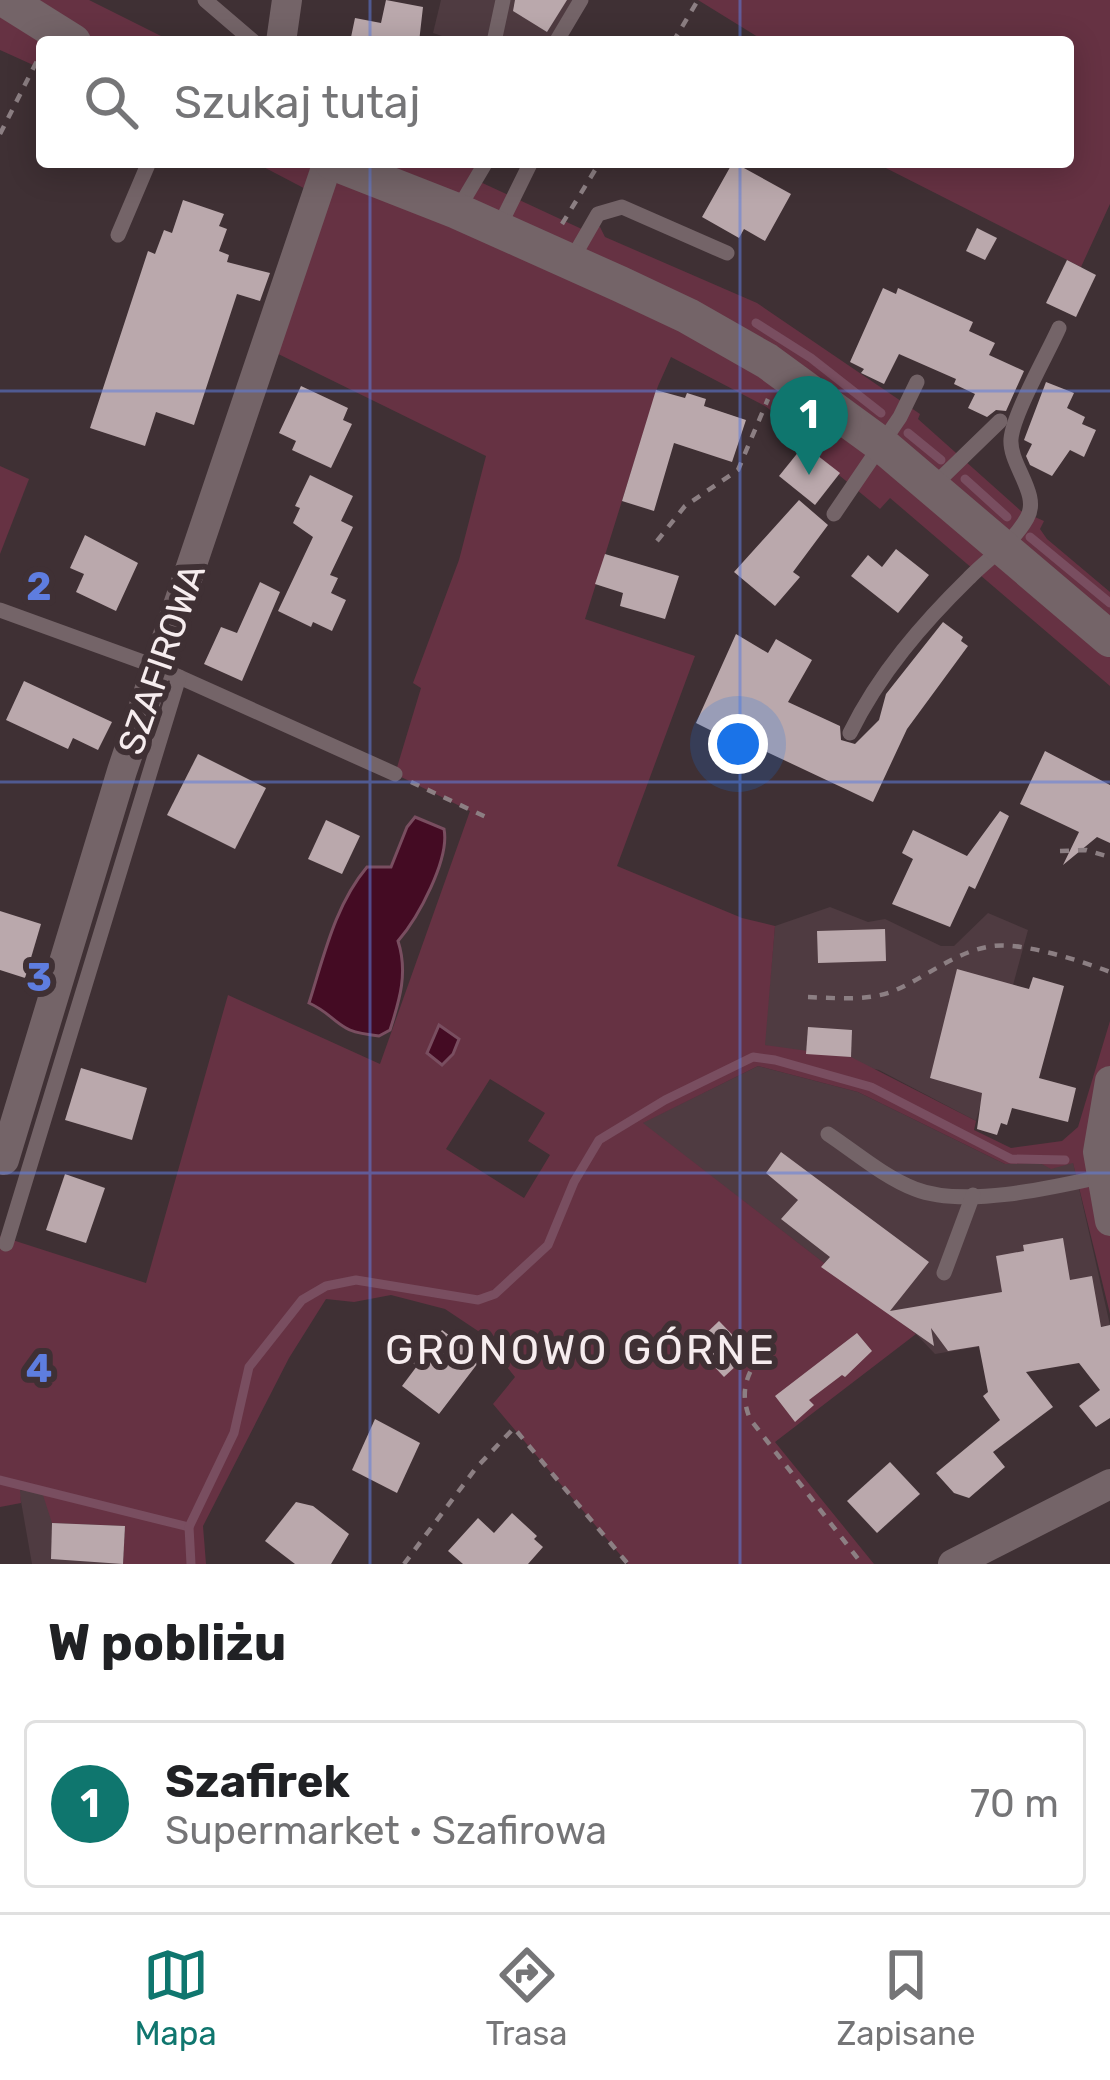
<!DOCTYPE html>
<html lang="pl">
<meta charset="utf-8">
<style>
:root{--surface:#fff;--page:#f6f6f6;--text:#202124;--muted:#757577;--line:#e0e0e0;--accent:#0f766e}
body{margin:0;font-family:Rubik,sans-serif;background:var(--page);color:var(--text)}
.you{position:absolute;left:738px;top:744px;width:42px;height:42px;margin:-30px;border:9px solid #fff;border-radius:50%;background:#1a73e8;box-shadow:0 0 0 18px #1a73e833}
.badge{display:grid;place-items:center;width:78px;height:78px;border-radius:50%;background:var(--accent);color:#fff;font-size:39px;font-weight:700}
.pin{position:absolute;translate:-50% -99px;filter:drop-shadow(0 3px 6px #0008)}
.pin::after{content:'';position:absolute;top:63px;width:42px;height:36px;background:inherit;clip-path:polygon(0 0,100% 0,50% 100%)}
.list{margin:0;padding:0;list-style:none}
h2{display:flex;justify-content:space-between;align-items:center;height:156px;margin:0;padding:0 48px;font-size:51px}
h2 small{font-size:39px;font-weight:400;color:var(--muted)}
.list li{display:grid;grid-template-columns:78px 1fr auto;gap:36px;align-items:center;box-sizing:border-box;height:168px;margin:0 24px 24px;padding:0 24px;border:3px solid var(--line);border-radius:12px}
.list b{display:block;font-size:45px;white-space:nowrap}
.list p{margin:0;font-size:39px;white-space:nowrap;color:var(--muted)}
.list em{font-size:39px;font-style:normal;color:var(--muted)}
.icon{flex:none;width:66px;height:66px;fill:none;stroke:currentColor;stroke-width:2;stroke-linecap:round;stroke-linejoin:round}
.map{position:relative;flex:none;width:1110px;height:1564px;overflow:hidden}
.search{position:absolute;background:var(--surface);box-shadow:0 6px 30px #0003;left:36px;right:36px;top:36px;height:132px;display:flex;align-items:center;gap:30px;box-sizing:border-box;padding:0 42px;border-radius:12px;color:var(--muted);font-size:45px}
.sheet{height:348px;background:var(--surface)}
nav{display:flex;justify-content:space-around;align-items:center;box-sizing:border-box;height:168px;border-top:3px solid var(--line);background:var(--surface);font-size:33px;color:var(--muted)}
nav a{display:grid;justify-items:center;gap:6px}
nav .on{color:var(--accent)}
.map>svg:first-child{display:block}
.built{fill:#4f3b41}
.green{fill:#663243;fill-rule:evenodd}
.water{fill:#440b23;stroke:#794e60;stroke-width:3}
.lines{fill:none;stroke-linecap:round;stroke-linejoin:round}
.stream{stroke:#794e60;stroke-width:9}
.building{fill:#baa8ac}
.path{stroke:#8c7f83;stroke-width:4.5;stroke-dasharray:9 9;stroke-linecap:butt}
.service{stroke:#746468;stroke-width:15}
.minor{stroke:#746468;stroke-width:30}
.tertiary{stroke:#746468;stroke-width:36}
.grid{fill:none;stroke:#5e7ddf;stroke-width:3;stroke-opacity:0.55}
.labels{text-anchor:middle;stroke-width:12;stroke-linejoin:round;paint-order:stroke}
.street-label{font-size:36px;fill:#f6ecee;stroke:#3f3034}
.quarter-label{font-size:42px;letter-spacing:3px;fill:#f6ecee;stroke:#3f3034}
.grid-label{font-size:39px;text-anchor:middle;font-weight:bold;fill:#5e7ddf;stroke:#3f3034;stroke-width:12;stroke-linejoin:round;paint-order:stroke}
</style>
<div class="map">
<svg width="1110" height="1564" viewBox="0 0 1110 1564">
<rect width="100%" height="100%" fill="#3f3034"/>
<g class="built">
<path d="M441,0h140l-25,42h-96l-27,-9z"/>
<path d="M830,907l38,15 17,-3 56,27h13l34,-33 40,17 -52,191 -97,-51 -115,-25 11,-119z"/>
<path d="M758,1066l100,26 147,72 68,-2 37,163 -175,29 -19,-20 -274,-211z"/>
<path d="M19,1490l24,2 10,31 72,3 -2,38h-91z"/>
</g>
<g class="green">
<path d="M0,0h89l84,42h-131v27l-42,-19z"/>
<path d="M698,0h412v204l-29,63 -207,-105h194v-120h-302z"/>
<path d="M254,162h232l-10,18 110,51 5,-9 9,5 5,10 152,66 163,111 -2,5 103,92 23,10 -4,8 7,10 63,53v94l-220,-188 -10,11 -86,-71 4,-7 -33,-25 -94,-49 -13,29 -73,233 110,37 -78,210 125,52 33,8 -10,119 86,12 125,64 -2,9 37,18 51,-7 16,-14 32,-106v293l-37,-151 -22,6 -11,-6 -35,1 -147,-72 -100,-26 -115,57 273,211 -141,108 99,122h-246l-135,-160 22,-27 -37,-46 -33,-22 -54,-14 -37,7 -28,-3 -37,59 -86,168 3,38h-83l2,-38 -73,-3 -10,-31 -22,-2 1,13 -21,4v-271l146,47 82,-288 152,69 90,-253 -75,-37 26,-86 -8,-5 46,-123 27,-104 -222,-109 53,-152zM490,1079l55,34 -17,28 22,14 -26,43 -78,-49z"/>
<path d="M0,466l29,13 -29,75z"/>
</g>
<g class="water">
<path d="M415,817l29,12c6,30 -26,89 -46,112 10,31 2,58 -8,89l-11,6c-10,-2 -24,-2 -33,-8 -14,-8 -19,-17 -37,-25 15,-47 26,-98 58,-136h24l16,-40z"/>
<path d="M439,1025l20,14 -6,15 -11,11 -15,-12z"/>
</g>
<g class="lines">
<g class="stream">
<path d="M756,323l55,35 70,55"/>
<path d="M908,433l33,27"/>
<path d="M965,479l42,38"/>
<path d="M1030,537l80,66"/>
<path d="M0,1480l189,47"/>
<path d="M191,1564l-2,-37 45,-94 15,-66 53,-67 24,-14 30,-6 122,20 17,-6 53,-49 26,-63 25,-42 66,-40 88,-43 22,3 96,27 140,72 54,1"/>
</g>
</g>
<g class="building">
<path d="M386,0l37,7 -4,35h-69l5,-24 26,5z"/>
<path d="M515,0h52l-20,32 -34,-21z"/>
<path d="M733,162l58,32 -26,47 -21,-12 -5,9 -37,-21z"/>
<path d="M183,200l41,14 -5,12 8,3 -8,22 10,4 -2,7 43,11 -10,28 -23,-7 -43,131 -38,-13 -11,34 -55,-18 58,-177 7,3 9,-24 8,3z"/>
<path d="M977,228l20,10 -12,22 -19,-9z"/>
<path d="M1067,260l29,15 -20,42 -30,-14z"/>
<path d="M883,288l13,6 2,-6 75,34 -4,9 26,12 -6,12 35,16 -18,40 -10,-1 -9,7 -19,-9 7,-14 -21,-10 2,-5 -57,-25 -15,30 -23,-11 3,-4 -14,-7z"/>
<path d="M1046,382l28,11 -7,15 18,9 -3,7 14,6 -12,27 -14,-7 -18,26 -22,-11 -4,-9 6,-12 -8,-4z"/>
<path d="M301,386l47,22 -5,12 9,4 -21,44 -39,-18 4,-9 -17,-8z"/>
<path d="M656,390l29,8 2,-5 19,6 -2,7 42,14 -14,42 -58,-19 -20,68 -32,-10z"/>
<path d="M804,445l36,28 -25,32 -36,-29z"/>
<path d="M310,475l43,21 -12,25 12,6 -23,48 8,3 -7,15 15,7 -14,31 -19,-9 -2,5 -33,-16 35,-74 -20,-14 7,-15 -5,-2z"/>
<path d="M799,500l29,25 -35,47 7,5 -25,29 -41,-34z"/>
<path d="M85,535l53,28 -22,48 -40,-19 8,-18 -14,-6z"/>
<path d="M896,549l33,26 -31,38 -47,-37 17,-21 14,12z"/>
<path d="M605,554l74,22 -14,43 -45,-13 3,-13 -28,-9z"/>
<path d="M260,582l20,10 -38,89 -38,-17 17,-37 16,6z"/>
<path d="M943,622l20,15 -2,4 7,5 -61,83 -34,73 -155,-73 -2,4 -20,-10 40,-89 32,19 8,-14 36,21 -24,42 52,24 1,14 14,4 24,-24 7,-26z"/>
<path d="M24,681l88,41 -14,28 -25,-12 -5,11 -62,-29z"/>
<path d="M1045,751l65,34v58l-13,-6 -34,28 16,-33 -59,-28z"/>
<path d="M198,754l68,34 -31,61 -68,-34z"/>
<path d="M1000,811l9,5 -34,73 -6,-3 -19,41 -58,-23 21,-45 -11,-6 11,-23 54,26z"/>
<path d="M326,820l34,16 -18,38 -34,-15z"/>
<path d="M0,911l41,13 -16,54 -25,-8z"/>
<path d="M885,929l1,32 -68,2 -1,-32z"/>
<path d="M957,969l72,20 4,-12 31,9 -25,92 37,10 -8,34 -56,-14 -5,17 -6,-2 -4,12 -20,-6 5,-36 -52,-15z"/>
<path d="M808,1027l44,3 -1,27 -45,-3z"/>
<path d="M81,1068l66,20 -15,52 -67,-20z"/>
<path d="M781,1152l148,110 -39,49 112,-19 -6,-36 28,-5 -1,-6 40,-7 7,42 22,-4 9,51 9,-2v93l-14,9 -17,-21 21,-16 -21,-27 -53,9 27,35 -60,45 12,15 -36,31 -15,-5 -18,-20 64,-53 -17,-24 5,-4 -9,-46 -31,5 -17,-23 3,18 -113,-79 9,-10 -49,-38 17,-19 -32,-27z"/>
<path d="M65,1174l40,14 -19,55 -40,-13z"/>
<path d="M719,1321l31,32 -26,24 -30,-32z"/>
<path d="M442,1330l39,29 -42,55 -37,-28 15,-20 -12,-9 17,-23 11,8z"/>
<path d="M857,1333l15,18 -27,26 -3,-2 -33,25 5,5 -19,17 -20,-26z"/>
<path d="M375,1419l45,24 -23,50 -45,-23z"/>
<path d="M890,1462l30,32 -43,39 -30,-32z"/>
<path d="M296,1502l17,4 36,28 -18,30h-36l-30,-23z"/>
<path d="M512,1513l25,23 -3,3 9,8 -15,17h-65l-15,-13 30,-33 16,15z"/>
<path d="M52,1523l73,3 -2,38 -72,-5z"/>
</g>
<g class="lines">
<g class="path">
<path d="M673,42l25,-42"/>
<path d="M0,134l38,-75"/>
<path d="M562,224l38,-62"/>
<path d="M657,541l28,-35 53,-36 30,-71"/>
<path d="M411,782l77,36"/>
<path d="M1060,851l26,-1 24,7"/>
<path d="M808,997c27,1 57,4 83,-5 35,-14 64,-41 102,-46 29,-4 89,15 117,26"/>
<path d="M759,1356c-14,22 -19,38 -9,63l112,145"/>
<path d="M404,1564l72,-96 38,-40 114,136"/>
</g>
<g class="service">
<path d="M205,0l49,42"/>
<path d="M494,42l9,-42"/>
<path d="M556,42l25,-42"/>
<path d="M457,211l29,-49"/>
<path d="M498,229l33,-67"/>
<path d="M118,235l31,-73"/>
<path d="M571,261l27,-47 24,-7 105,46"/>
<path d="M933,486l67,-65"/>
<path d="M834,514l66,-97 17,-35"/>
<path d="M0,610l157,57 238,107"/>
<path d="M850,733c29,-59 72,-109 119,-155 19,-20 44,-35 58,-60 14,-24 -18,-53 -16,-79 2,-25 37,-86 48,-111"/>
<path d="M828,1134c27,18 56,43 87,55 48,19 136,-1 185,-12"/>
<path d="M6,1244l173,-567"/>
<path d="M944,1273l29,-78"/>
</g>
<g class="minor">
<path d="M281,42l6,-42"/>
<path d="M1110,1081l-12,71 12,69"/>
<path d="M4,1160l118,-389 206,-609"/>
<path d="M953,1564l157,-80"/>
</g>
<g class="tertiary">
<path d="M6,0l67,42"/>
<path d="M332,162l125,49 163,73 68,32 79,45 115,84 228,194"/>
</g>
</g>
<path class="grid" d="M370,0v42M740,0v42M370,162v1402M740,162v1402M0,391h1110M0,782h1110M0,1173h1110"/>
<g class="labels">
<g class="street-label">
<text transform="translate(161 659) rotate(-71)" y="13">SZAFIROWA</text>
</g>
<g class="quarter-label">
<text x="581" y="1364">GRONOWO GÓRNE</text>
</g>
</g>
<g class="grid-label">
<text x="39" y="600">2</text>
<text x="39" y="991">3</text>
<text x="39" y="1382">4</text>
</g>
</svg>
<div class="you"></div>
<div class="pin badge" style="left:809px;top:475px">1</div>
<div class="search"><svg class="icon" aria-label="search" viewBox="0 0 24 24"><circle cx="10" cy="10" r="6"/><path d="M15 15l6 6"/></svg>Szukaj tutaj</div>
</div>
<section class="sheet">
<h2>W pobliżu<small></small></h2>
<ul class="list">
<li><span class="badge">1</span><div><b>Szafirek</b><p>Supermarket · Szafirowa</p></div><em>70 m</em></li>
</ul>
</section>
<nav>
<a class="on"><svg class="icon" aria-label="map" viewBox="0 0 24 24"><path d="M3 6l6-2 6 2 6-2v14l-6 2-6-2-6 2zM9 4v14M15 6v14"/></svg>Mapa</a>
<a><svg class="icon" aria-label="directions" viewBox="0 0 24 24"><path d="M12 3l9 9-9 9-9-9zM9 14v-3h6M13 9l2 2-2 2"/></svg>Trasa</a>
<a><svg class="icon" aria-label="saved" viewBox="0 0 24 24"><path d="M7 4h10v16l-5-4-5 4z"/></svg>Zapisane</a>
</nav>
